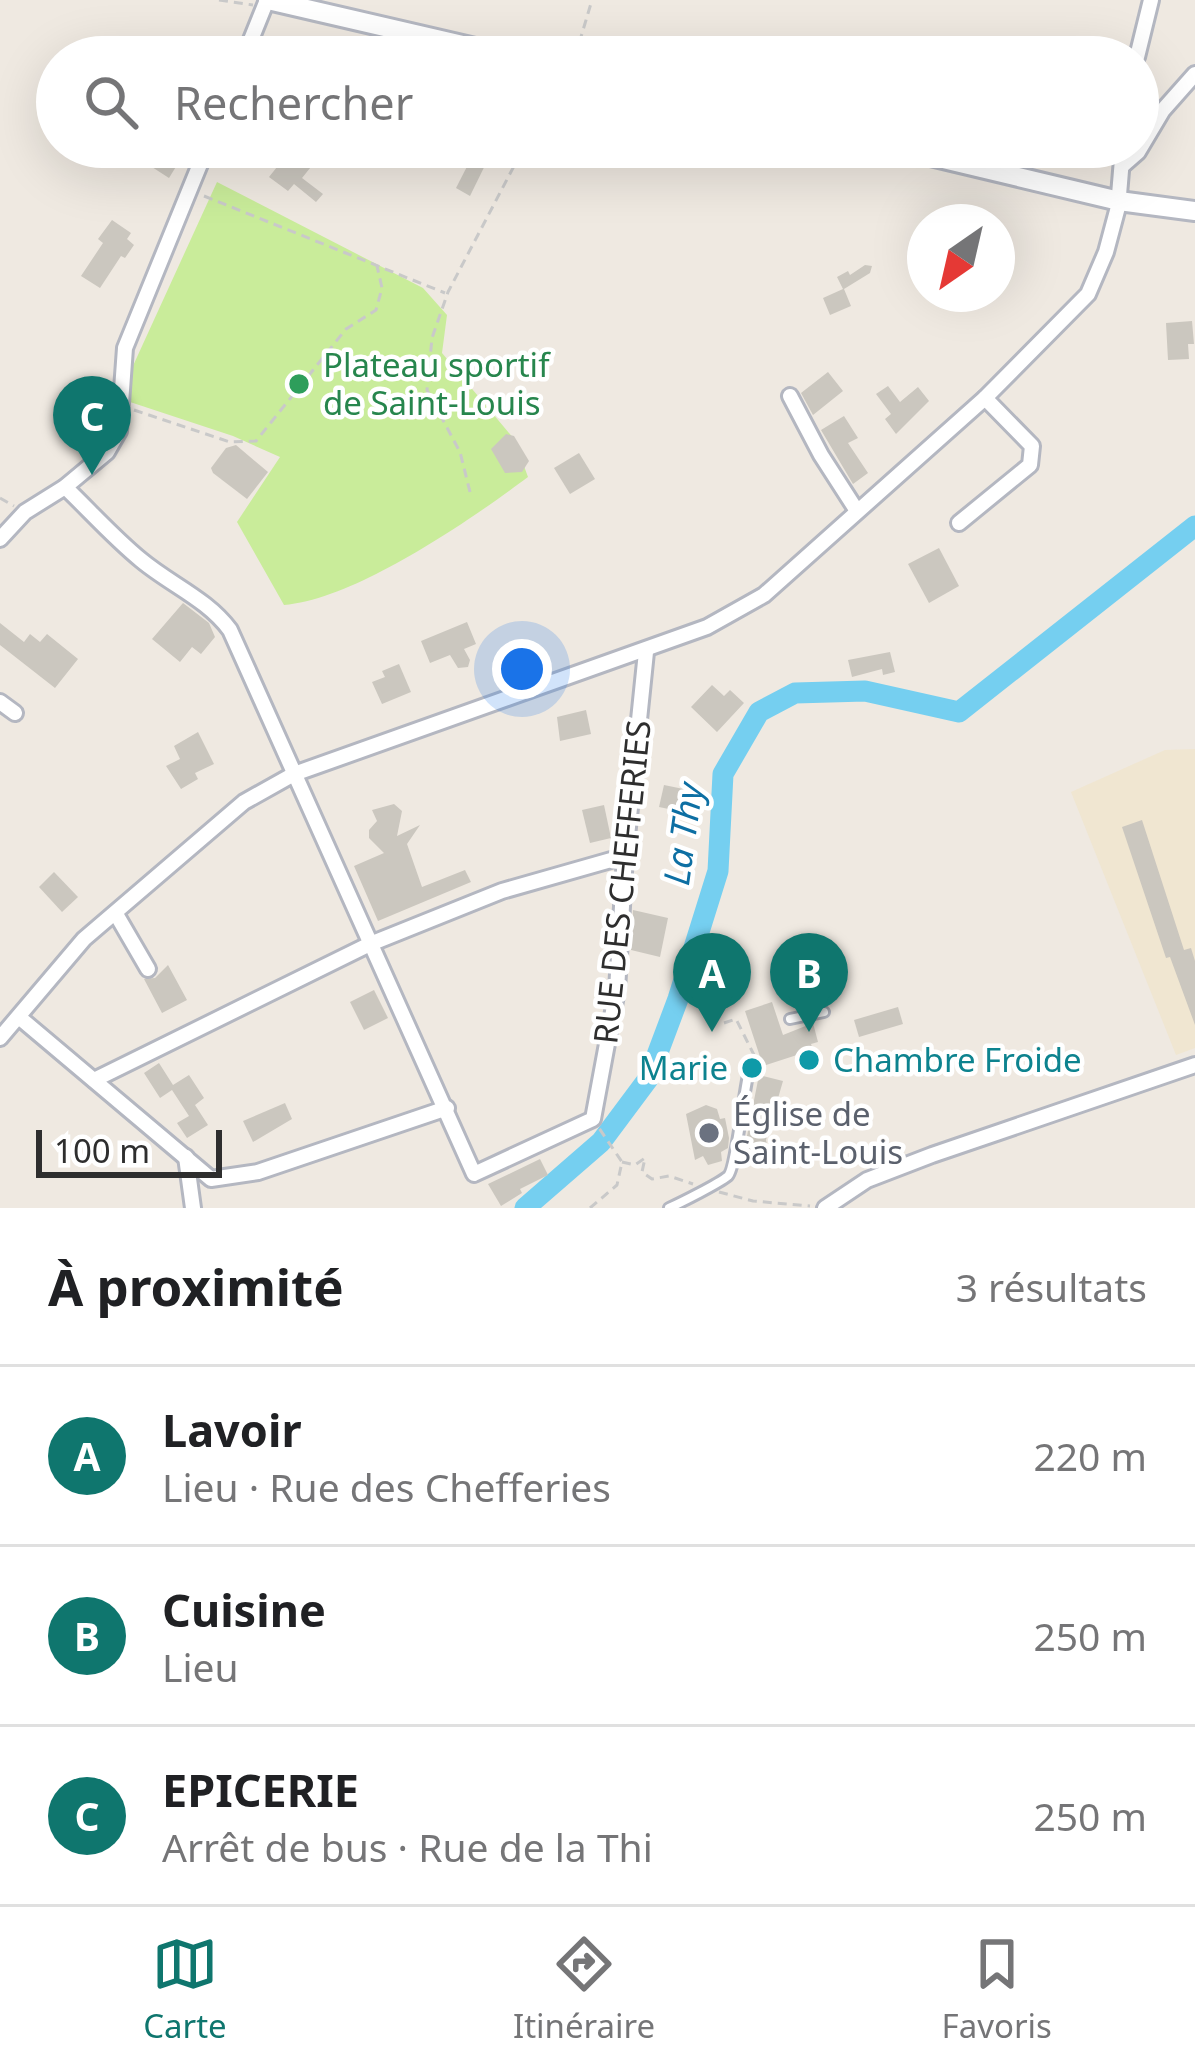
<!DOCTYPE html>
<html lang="fr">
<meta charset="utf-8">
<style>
:root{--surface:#fff;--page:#f2f2f2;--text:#202124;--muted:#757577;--line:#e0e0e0;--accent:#0f766e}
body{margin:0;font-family:"Noto Sans",sans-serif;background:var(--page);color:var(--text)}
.compass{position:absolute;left:907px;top:204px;width:108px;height:108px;border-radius:50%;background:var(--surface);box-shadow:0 12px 48px #0002;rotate:214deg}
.scale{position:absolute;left:36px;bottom:30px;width:186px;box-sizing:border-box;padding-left:12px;border:6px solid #2e2e2e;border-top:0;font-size:33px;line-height:42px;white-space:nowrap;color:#2e2e2e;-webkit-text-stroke:9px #fff;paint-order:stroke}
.you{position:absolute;left:522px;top:669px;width:42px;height:42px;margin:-30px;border:9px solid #fff;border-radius:50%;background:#1a73e8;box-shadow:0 0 0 18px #1a73e833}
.badge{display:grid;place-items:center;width:78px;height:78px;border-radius:50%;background:var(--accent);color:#fff;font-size:39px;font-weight:700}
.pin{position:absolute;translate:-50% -99px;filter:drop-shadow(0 3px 6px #0008)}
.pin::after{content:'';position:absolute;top:63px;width:42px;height:36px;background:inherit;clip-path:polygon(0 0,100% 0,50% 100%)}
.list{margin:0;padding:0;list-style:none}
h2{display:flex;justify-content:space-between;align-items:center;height:156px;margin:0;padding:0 48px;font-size:51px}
h2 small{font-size:39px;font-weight:400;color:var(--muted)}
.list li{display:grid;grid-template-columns:78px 1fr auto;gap:36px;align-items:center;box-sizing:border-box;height:180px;padding:0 48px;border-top:3px solid var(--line)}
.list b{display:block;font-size:45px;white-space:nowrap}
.list p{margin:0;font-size:39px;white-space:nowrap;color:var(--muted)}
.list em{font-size:39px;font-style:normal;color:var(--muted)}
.icon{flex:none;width:66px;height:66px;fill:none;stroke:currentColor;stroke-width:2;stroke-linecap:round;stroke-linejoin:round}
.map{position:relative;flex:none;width:1195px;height:1208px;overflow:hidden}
.search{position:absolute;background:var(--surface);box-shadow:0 12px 48px #0002;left:36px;right:36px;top:36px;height:132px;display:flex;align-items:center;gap:30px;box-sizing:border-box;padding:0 42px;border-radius:66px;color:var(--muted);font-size:45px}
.sheet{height:696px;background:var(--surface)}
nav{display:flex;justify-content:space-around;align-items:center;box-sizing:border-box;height:168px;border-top:3px solid var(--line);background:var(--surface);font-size:33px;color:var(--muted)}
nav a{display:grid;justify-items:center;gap:6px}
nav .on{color:var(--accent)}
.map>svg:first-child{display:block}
.education{fill:#f0e6d1}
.pitch{fill:#c9ec9a}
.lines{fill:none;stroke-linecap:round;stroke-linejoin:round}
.river{stroke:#75cff0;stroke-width:21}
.building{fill:#cbc7bf}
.service-casing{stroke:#b4b7c1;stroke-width:14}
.minor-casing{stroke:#b4b7c1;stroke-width:20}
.secondary-casing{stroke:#b4b7c1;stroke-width:24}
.path{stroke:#c9c9c9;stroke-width:3;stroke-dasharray:9 6;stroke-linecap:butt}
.service{stroke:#fff;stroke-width:8}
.minor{stroke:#fff;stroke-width:14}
.secondary{stroke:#fff;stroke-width:18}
.leisure-dot{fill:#2e9e5b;stroke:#fff;stroke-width:4.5}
.culture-dot{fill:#0f9aa8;stroke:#fff;stroke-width:4.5}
.worship-dot{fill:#6b7280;stroke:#fff;stroke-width:4.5}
.labels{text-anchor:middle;stroke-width:9;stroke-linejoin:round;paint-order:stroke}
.leisure-label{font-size:33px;fill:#27864d;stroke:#fff;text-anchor:start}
.street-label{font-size:33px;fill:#2e2e2e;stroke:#fff}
.culture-label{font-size:33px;fill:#0d838f;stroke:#fff;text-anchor:start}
.worship-label{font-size:33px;fill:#5b616d;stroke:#fff;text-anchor:start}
.water-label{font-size:36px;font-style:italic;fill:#0d6fa3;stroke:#fff}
</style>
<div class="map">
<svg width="1195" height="1208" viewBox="0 0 1195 1208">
<rect width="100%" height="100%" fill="#efe9e1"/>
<path class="education" d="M1195,749v299l-19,7 -105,-263 94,-42z"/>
<path class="pitch" d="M217,182l206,106 24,27 -5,38 72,86 14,38c-59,44 -172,122 -244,128l-47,-83 43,-65 -47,-21 -106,-35 5,-33z"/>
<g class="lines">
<path class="river" d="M525,1208l76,-66 47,-63 30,-80 40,-128 5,-97 36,-62 36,-19 70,-2 94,21 236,-186"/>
</g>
<g class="building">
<path d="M146,147h31l8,5 -16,26 -31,-20z"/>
<path d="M272,147h55l-25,31 21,16 -7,8 -22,-18 -6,7 -19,-14 16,-20z"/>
<path d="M477,147h17l-24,49 -14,-8z"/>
<path d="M112,220l19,13 -4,6 7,6 -9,13 -4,-2 -21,32 -19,-12 22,-33 -5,-4z"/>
<path d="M865,265l7,1 -2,7 -26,16 7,17 -21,9 -7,-17 20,-9 -6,-12 11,-6 2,4z"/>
<path d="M1192,321l2,23h-6l1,15 -21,1 -2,-37z"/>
<path d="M828,372l15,19 -30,24 -12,-22z"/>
<path d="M888,386l12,16 18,-15 11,14 -33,33 -11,-15 6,-5 -15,-20z"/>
<path d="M844,416l14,22 -10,5 20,30 -15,11 -32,-54z"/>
<path d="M506,434l8,2 15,25 -7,11 -17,1 -14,-24z"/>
<path d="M236,445l32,27 -21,27 -34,-26 -2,-5 15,-20z"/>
<path d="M579,453l16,26 -25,15 -16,-26z"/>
<path d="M939,548l20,38 -30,17 -21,-39z"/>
<path d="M183,603l26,20 6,14 -14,17 -9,-7 -12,15 -28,-23z"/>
<path d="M467,622l9,22 -12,5 6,11 -2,7 -10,1 -8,-13 -20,8 -9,-22z"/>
<path d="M0,623l24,19 6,-8 10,8 7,-8 31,25 -23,29 -55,-43z"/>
<path d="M890,652l5,20 -12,3 -1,-6 -30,8 -4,-17z"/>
<path d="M399,664l12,28 -29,12 -10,-22 13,-5 -3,-6z"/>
<path d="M712,685l12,11 6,-6 14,13 -27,29 -26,-25z"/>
<path d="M586,710l5,24 -31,7 -3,-24z"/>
<path d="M198,732l16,32 -19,9 3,6 -17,10 -15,-23 14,-7 -6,-13z"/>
<path d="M664,785l34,7 -5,22 -34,-7z"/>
<path d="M394,804l8,7 -5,25 23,-11 -13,19 15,43 43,-17 6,12 -93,39 -24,-55 30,-13 -15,-15v-8l8,-9 -5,-11z"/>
<path d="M604,805l7,33 -21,5 -8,-33z"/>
<path d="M1142,820l42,130 7,-2 4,13v64l-25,-68 -4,1 -44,-131z"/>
<path d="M54,872l24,25 -16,15 -23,-25z"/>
<path d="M633,910l35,8 -8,39 -29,-7z"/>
<path d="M168,965l19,35 -25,13 -18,-34 11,-1z"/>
<path d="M374,990l14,28 -24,12 -14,-28z"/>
<path d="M772,1002l11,33 30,-12 5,19 -7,2 6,19 -13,4 -4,-13 -37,12 -18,-55z"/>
<path d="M898,1007l5,17 -44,13 -5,-17z"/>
<path d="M159,1063l14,22 16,-10 15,23 -9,7 13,20 -21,13 -10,-15 12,-7 -17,-26 -12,8 -16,-25z"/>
<path d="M759,1075l24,6 -17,59 4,20 -21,5 -4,-19z"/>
<path d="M285,1103l7,16 -39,23 -10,-21z"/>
<path d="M706,1105l11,4 3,10 5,-1 4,20 -1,10 -7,4 1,9 -14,4 -5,-9 -8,4 -9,-46z"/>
<path d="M540,1159l8,16 -28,14 2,4 -21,13 -13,-22z"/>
</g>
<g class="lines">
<defs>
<g id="service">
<path d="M790,1019l34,-7"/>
<path d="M669,1208c13,-6 49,-24 59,-32 8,-8 16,-89 22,-110"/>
</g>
<g id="minor">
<path d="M244,57l23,-57"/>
<path d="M1137,57l14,-57"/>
<path d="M1122,166l16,-14 25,-42 32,-36"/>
<path d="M790,396l31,59 36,56"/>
<path d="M65,487c25,24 49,51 76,73 30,25 66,39 89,70l244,544 119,-55 24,-129 8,-134 21,-204"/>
<path d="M959,523l71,-58 2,-19 -47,-48"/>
<path d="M0,539l25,-27 40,-25 42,-35 12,-21 6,-83 82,-201"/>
<path d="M0,702l15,11"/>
<path d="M116,914l32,55"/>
<path d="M20,1018l191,161 47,-7 189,-64"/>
<path d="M0,1038l84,-99 160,-137 50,-28 413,-147 57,-32 221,-197 103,-104 18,-42 12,-45 5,-60"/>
<path d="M94,1080l276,-136 132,-53 123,-35"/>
<path d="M186,1157l7,51"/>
<path d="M825,1208l42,-28 65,-25 263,-90"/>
</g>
<g id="secondary">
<path d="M268,0l246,57"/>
<path d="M893,147l226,54 76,10"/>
</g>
</defs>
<use href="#service" class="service-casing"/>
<use href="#minor" class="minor-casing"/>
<use href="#secondary" class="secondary-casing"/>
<g class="path">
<path d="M219,0l34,5"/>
<path d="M575,57l17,-57"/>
<path d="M856,147l22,5"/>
<path d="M204,196l241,97"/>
<path d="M134,410l96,32 26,-1 90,-112 30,-19 6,-22 -5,-22"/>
<path d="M470,492l-10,-40 -33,-62 5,-52 16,-46 76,-145"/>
<path d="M0,498l14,8"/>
<path d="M724,1023l12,-4 18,36"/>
<path d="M622,1162l13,3 10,-7 -3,14 10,7 17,-3 24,8"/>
<path d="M719,1192l34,9 57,5"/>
<path d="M590,1208l27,-23 5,-23 -23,-34"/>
</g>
<use href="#service" class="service"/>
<use href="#minor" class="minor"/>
<use href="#secondary" class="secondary"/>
</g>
<circle class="leisure-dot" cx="299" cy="384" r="12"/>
<g class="culture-dot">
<circle cx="809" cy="1060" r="12"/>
<circle cx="752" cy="1068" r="12"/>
</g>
<circle class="worship-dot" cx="709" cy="1133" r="12"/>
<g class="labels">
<g class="leisure-label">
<text x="323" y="377">Plateau sportif<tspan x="323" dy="38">de Saint-Louis</tspan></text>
</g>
<g class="street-label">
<text transform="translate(622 882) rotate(-84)" y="12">RUE DES CHEFFERIES</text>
</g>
<g class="culture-label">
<text x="833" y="1072">Chambre Froide</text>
<text x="728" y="1080" text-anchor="end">Marie</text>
</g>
<g class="worship-label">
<text x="733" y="1126">Église de<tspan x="733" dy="38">Saint-Louis</tspan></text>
</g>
<g class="water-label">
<text transform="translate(683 834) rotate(-82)" y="13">La Thy</text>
</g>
</g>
</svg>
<svg class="compass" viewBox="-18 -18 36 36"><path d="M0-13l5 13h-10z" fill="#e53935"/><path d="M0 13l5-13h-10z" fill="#757577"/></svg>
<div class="scale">100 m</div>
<div class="you"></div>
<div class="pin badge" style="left:712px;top:1032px">A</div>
<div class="pin badge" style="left:809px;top:1032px">B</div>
<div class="pin badge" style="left:92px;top:475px">C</div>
<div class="search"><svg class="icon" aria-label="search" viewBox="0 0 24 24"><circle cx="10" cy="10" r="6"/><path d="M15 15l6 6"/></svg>Rechercher</div>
</div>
<section class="sheet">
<h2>À proximité<small>3 résultats</small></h2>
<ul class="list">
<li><span class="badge">A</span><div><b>Lavoir</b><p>Lieu · Rue des Chefferies</p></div><em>220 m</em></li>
<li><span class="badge">B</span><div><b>Cuisine</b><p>Lieu</p></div><em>250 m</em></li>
<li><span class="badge">C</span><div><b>EPICERIE</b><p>Arrêt de bus · Rue de la Thi</p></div><em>250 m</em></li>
</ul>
</section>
<nav>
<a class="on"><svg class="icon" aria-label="map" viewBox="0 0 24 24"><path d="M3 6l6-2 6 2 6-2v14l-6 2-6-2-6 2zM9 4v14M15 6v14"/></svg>Carte</a>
<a><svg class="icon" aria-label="directions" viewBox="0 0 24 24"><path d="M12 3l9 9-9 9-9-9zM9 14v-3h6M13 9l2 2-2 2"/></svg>Itinéraire</a>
<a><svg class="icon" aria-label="saved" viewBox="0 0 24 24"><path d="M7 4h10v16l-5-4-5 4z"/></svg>Favoris</a>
</nav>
